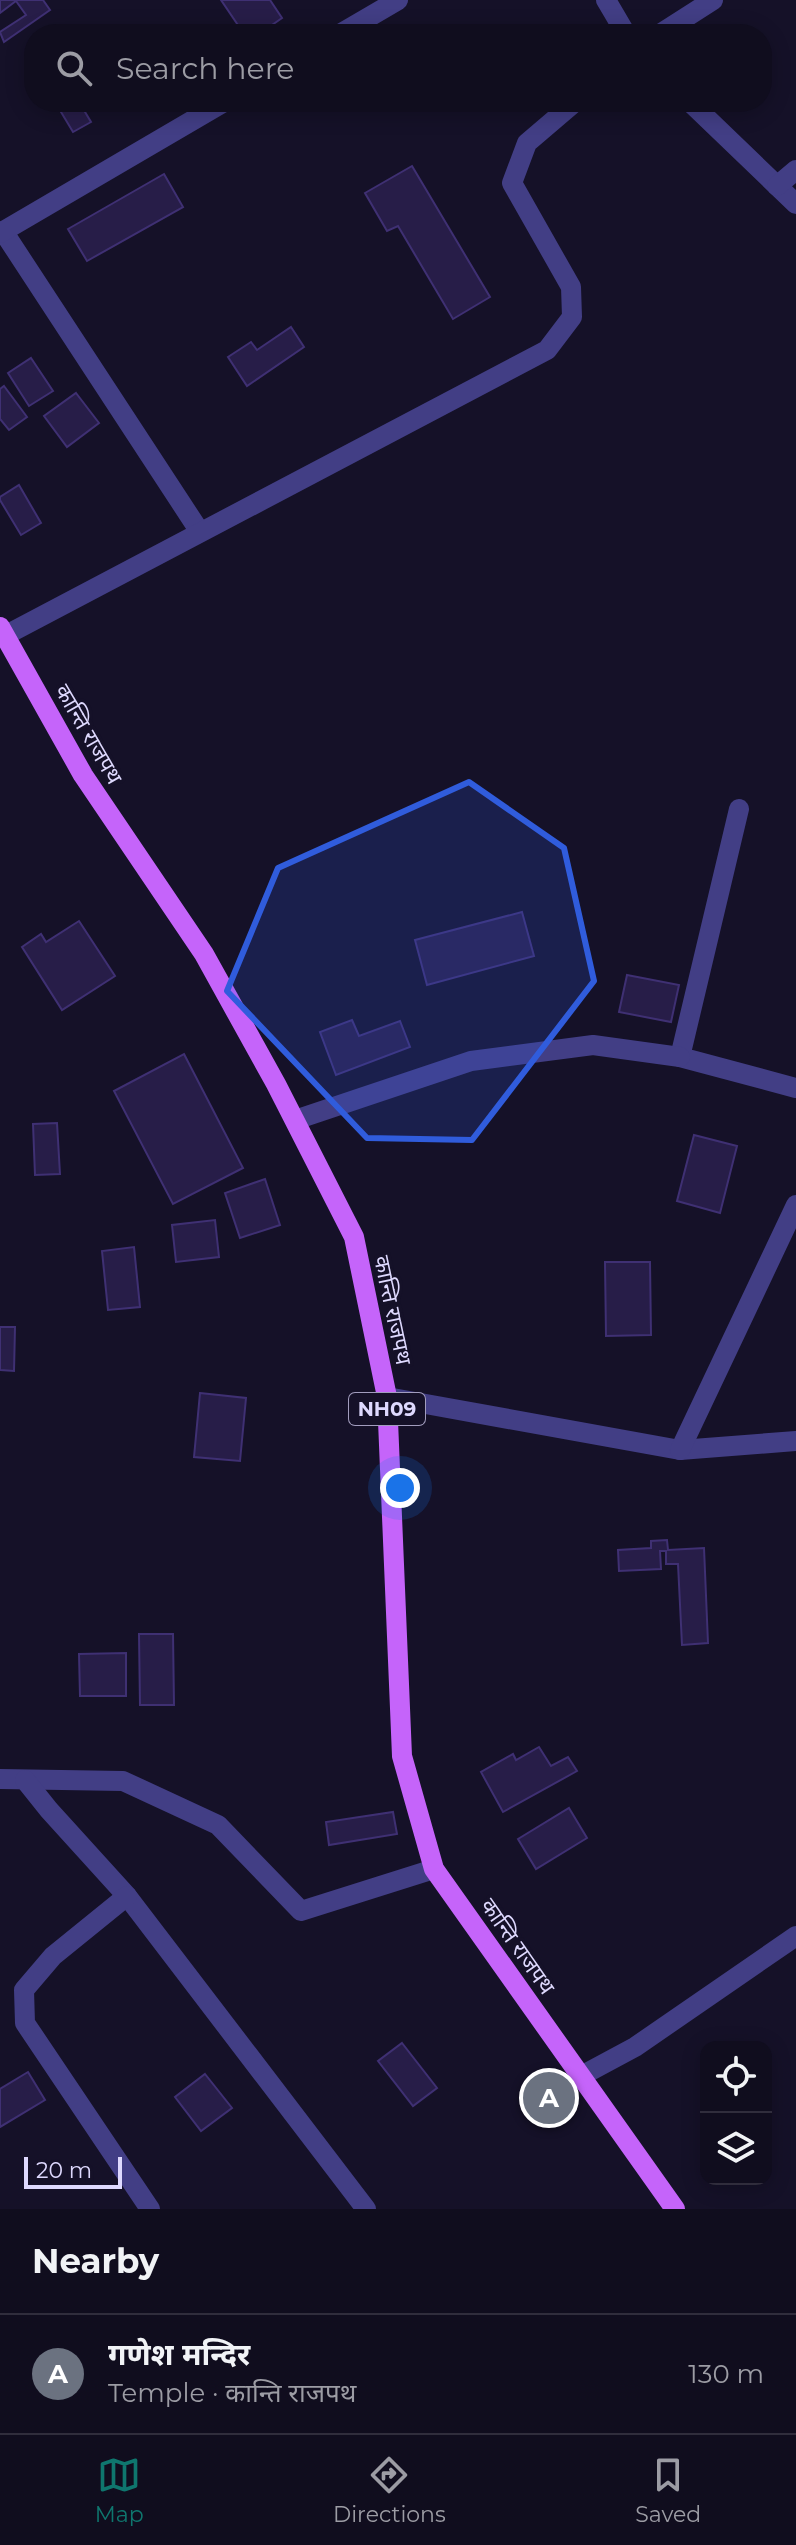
<!DOCTYPE html>
<meta charset="utf-8">
<style>
:root{--surface:#100d1e;--page:#1e1b2b;--text:#f1f3f6;--muted:#9c9ca4;--line:#302d3c;--accent:#0f766e}
body{margin:0;font-family:Montserrat,"Noto Sans Devanagari",sans-serif;background:var(--page);color:var(--text)}
.controls{position:absolute;right:24px;bottom:24px;display:grid;overflow:hidden;border-radius:16px;box-shadow:0 4px 20px #0003}
.controls button{width:72px;height:72px;display:grid;place-items:center;padding:0;border:0;border-bottom:2px solid var(--line);background:var(--surface);color:var(--text);font:40px sans-serif}
.scale{position:absolute;left:24px;bottom:20px;width:98px;box-sizing:border-box;padding-left:8px;border:4px solid #ded9fe;border-top:0;font-size:22px;line-height:28px;white-space:nowrap;color:#ded9fe;-webkit-text-stroke:6px #151128;paint-order:stroke}
.you{position:absolute;left:400px;top:1488px;width:28px;height:28px;margin:-20px;border:6px solid #fff;border-radius:50%;background:#1a73e8;box-shadow:0 0 0 12px #1a73e833}
.badge{display:grid;place-items:center;width:52px;height:52px;border-radius:50%;background:var(--accent);color:#fff;font-size:26px;font-weight:700}
.pin{position:absolute;translate:-50% -50%;border:4px solid #fff;box-shadow:0 2px 8px #0006}
.list{margin:0;padding:0;list-style:none}
h2{display:flex;justify-content:space-between;align-items:center;height:104px;margin:0;padding:0 32px;font-size:34px}
h2 small{font-size:26px;font-weight:400;color:var(--muted)}
.list li{display:grid;grid-template-columns:52px 1fr auto;gap:24px;align-items:center;box-sizing:border-box;height:120px;padding:0 32px;border-top:2px solid var(--line)}
.list b{display:block;font-size:30px;white-space:nowrap}
.list p{margin:0;font-size:26px;white-space:nowrap;color:var(--muted)}
.list em{font-size:26px;font-style:normal;color:var(--muted)}
.icon{flex:none;width:44px;height:44px;fill:none;stroke:currentColor;stroke-width:2;stroke-linecap:round;stroke-linejoin:round}
.map{position:relative;flex:none;width:796px;height:2209px;overflow:hidden}
.search{position:absolute;background:var(--surface);box-shadow:0 4px 20px #0003;left:24px;right:24px;top:24px;height:88px;display:flex;align-items:center;gap:20px;box-sizing:border-box;padding:0 28px;border-radius:32px;color:var(--muted);font-size:30px}
.sheet{height:224px;background:var(--surface)}
nav{display:flex;justify-content:space-around;align-items:center;box-sizing:border-box;height:112px;border-top:2px solid var(--line);background:var(--surface);font-size:22px;color:var(--muted)}
nav a{display:grid;justify-items:center;gap:4px}
nav .on{color:var(--accent)}
.map>svg:first-child{display:block}
.building{fill:#271d48;stroke:#3f3073;stroke-width:2}
.lines{fill:none;stroke-linecap:round;stroke-linejoin:round}
.street{stroke:#423e85;stroke-width:20}
.primary{stroke:#c564fa;stroke-width:20}
.marked{fill:#305cdc;fill-opacity:0.2;stroke:#305cdc;stroke-width:6;stroke-linejoin:round}
.labels{text-anchor:middle;stroke-width:7;stroke-linejoin:round;paint-order:stroke}
.shield{fill:#151128;stroke:#a29dbe;stroke-width:2}
.shield-label{font-size:20px;font-weight:bold;fill:#ded9fe}
.street-label{font-size:22px;fill:#ded9fe;stroke:#151128}
</style>
<div class="map">
<svg width="796" height="2209" viewBox="0 0 796 2209">
<rect width="100%" height="100%" fill="#151128"/>
<g class="building">
<path d="M0,0h43l7,10 -46,32 -4,-10 26,-17 -10,-14 -16,12z"/>
<path d="M221,0h49l12,18 -23,16h-15z"/>
<path d="M55,102h24l12,20 -18,10z"/>
<path d="M412,166l78,131 -37,22 -55,-93 -11,5 -22,-38z"/>
<path d="M164,174l19,33 -96,54 -19,-32z"/>
<path d="M291,327l13,20 -57,39 -19,-29 23,-15 6,8z"/>
<path d="M31,358l22,33 -24,15 -21,-33z"/>
<path d="M4,386l23,31 -18,13 -9,-11v-30z"/>
<path d="M76,393l23,30 -32,24 -23,-31z"/>
<path d="M19,485l22,38 -20,12 -21,-35v-3z"/>
<path d="M522,912l12,44 -107,29 -12,-45z"/>
<path d="M79,921l36,55 -53,34 -40,-63 19,-13 5,8z"/>
<path d="M627,975l52,10 -8,37 -52,-10z"/>
<path d="M352,1020l7,16 41,-15 10,26 -74,28 -16,-43z"/>
<path d="M184,1054l59,114 -70,36 -59,-113z"/>
<path d="M57,1123l3,51 -25,1 -2,-51z"/>
<path d="M694,1135l43,11 -17,67 -43,-12z"/>
<path d="M265,1179l15,46 -40,13 -15,-45z"/>
<path d="M215,1220l4,37 -43,5 -4,-37z"/>
<path d="M134,1247l6,60 -32,3 -6,-59z"/>
<path d="M605,1262h45l1,73 -45,1z"/>
<path d="M0,1327h15l-1,44 -14,-1z"/>
<path d="M200,1393l46,5 -6,63 -46,-4z"/>
<path d="M667,1540l1,10 36,-2 4,95 -26,2 -4,-81h-12v-13h-6l1,18 -42,2 -1,-21 33,-2v-7z"/>
<path d="M139,1634h34l1,71h-34z"/>
<path d="M126,1653v43h-46l-1,-42z"/>
<path d="M539,1747l12,19 17,-9 9,14 -74,41 -22,-40 32,-18 3,6z"/>
<path d="M569,1808l18,30 -51,31 -18,-30z"/>
<path d="M393,1812l4,22 -68,11 -3,-23z"/>
<path d="M402,2043l35,45 -24,18 -35,-45z"/>
<path d="M28,2072l17,28 -45,27v-38z"/>
<path d="M205,2074l27,34 -31,23 -26,-34z"/>
</g>
<g class="lines">
<g class="street">
<path d="M606,0l20,34"/>
<path d="M340,34l58,-34"/>
<path d="M660,34l53,-34"/>
<path d="M690,102l106,102"/>
<path d="M777,186l19,-16"/>
<path d="M3,231l197,301"/>
<path d="M0,233l224,-131"/>
<path d="M6,635l541,-285 25,-33 -1,-30 -59,-104 15,-40 48,-41"/>
<path d="M739,809l-59,248 116,31"/>
<path d="M295,1120l176,-59 122,-16 87,12"/>
<path d="M387,1397l293,53 116,-9"/>
<path d="M680,1450l116,-245"/>
<path d="M0,1779l123,2 95,44 83,86 133,-42"/>
<path d="M25,1780l24,30 78,86 239,313"/>
<path d="M127,1896l-74,60 -29,34 1,33 125,186"/>
<path d="M581,2076l54,-29 161,-111"/>
</g>
<path class="primary" d="M0,627l83,148 121,179 72,130 78,153 33,160 15,359 32,113 241,340"/>
</g>
<path class="marked" d="M469,782l95,66 30,133 -122,159 -105,-2 -140,-147 51,-123z"/>
<g class="labels">
<rect class="shield" x="349" y="1393" width="76" height="32" rx="6"/>
<g class="shield-label">
<text x="387" y="1416">NH09</text>
</g>
<g class="street-label">
<text transform="translate(89 734) rotate(60)" y="8">कान्ति राजपथ</text>
<text transform="translate(393 1310) rotate(78)" y="8">कान्ति राजपथ</text>
<text transform="translate(518 1946) rotate(55)" y="8">कान्ति राजपथ</text>
</g>
</g>
</svg>
<div class="controls">
<button><svg class="icon" aria-label="locate" viewBox="0 0 24 24"><circle cx="12" cy="12" r="6"/><path d="M12 2v4M12 18v4M2 12h4M18 12h4"/></svg></button>
<button><svg class="icon" aria-label="layers" viewBox="0 0 24 24"><path d="M12 4l9 5-9 5-9-5zM3 14l9 5 9-5"/></svg></button>
</div>
<div class="scale">20 m</div>
<div class="you"></div>
<div class="pin badge" style="left:549px;top:2098px;background:#6b7280">A</div>
<div class="search"><svg class="icon" aria-label="search" viewBox="0 0 24 24"><circle cx="10" cy="10" r="6"/><path d="M15 15l6 6"/></svg>Search here</div>
</div>
<section class="sheet">
<h2>Nearby<small></small></h2>
<ul class="list">
<li><span class="badge" style="background:#6b7280">A</span><div><b>गणेश मन्दिर</b><p>Temple · कान्ति राजपथ</p></div><em>130 m</em></li>
</ul>
</section>
<nav>
<a class="on"><svg class="icon" aria-label="map" viewBox="0 0 24 24"><path d="M3 6l6-2 6 2 6-2v14l-6 2-6-2-6 2zM9 4v14M15 6v14"/></svg>Map</a>
<a><svg class="icon" aria-label="directions" viewBox="0 0 24 24"><path d="M12 3l9 9-9 9-9-9zM9 14v-3h6M13 9l2 2-2 2"/></svg>Directions</a>
<a><svg class="icon" aria-label="saved" viewBox="0 0 24 24"><path d="M7 4h10v16l-5-4-5 4z"/></svg>Saved</a>
</nav>
